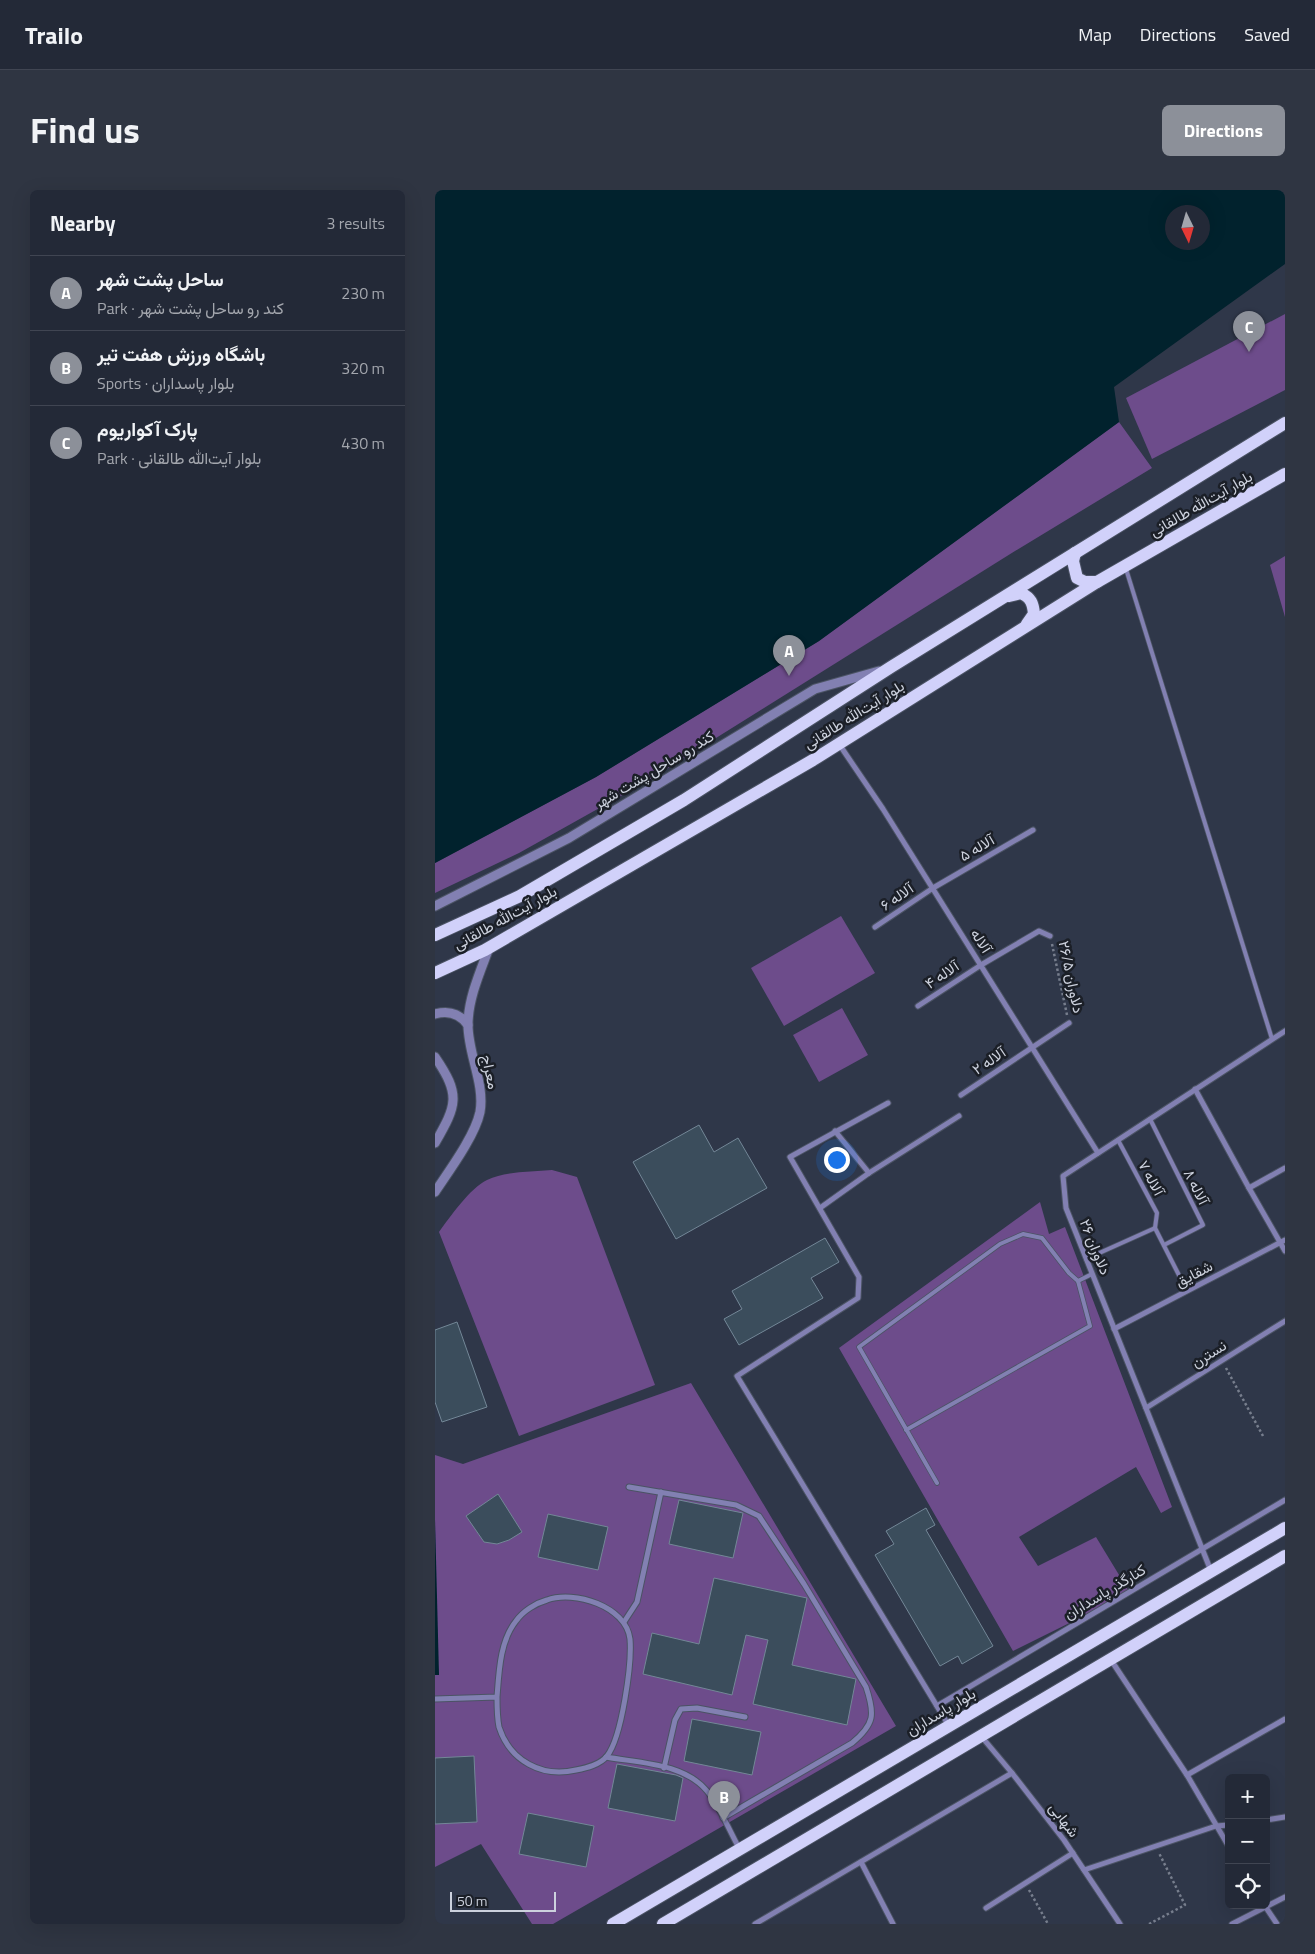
<!DOCTYPE html>
<meta charset="utf-8">
<style>
:root{--surface:#232937;--page:#2f3542;--text:#f1f3f6;--muted:#a3a6ad;--line:#404552;--accent:#8c9099}
body{margin:0;font-family:"Titillium Web",Vazirmatn,sans-serif;background:var(--page);color:var(--text)}
.controls{position:absolute;right:15px;bottom:15px;display:grid;overflow:hidden;border-radius:8px;box-shadow:0 5px 20px #0002}
.controls button{width:45px;height:45px;display:grid;place-items:center;padding:0;border:0;border-bottom:1px solid var(--line);background:var(--surface);color:var(--text);font:25px sans-serif}
.compass{position:absolute;left:730px;top:15px;width:45px;height:45px;border-radius:50%;background:var(--surface);box-shadow:0 5px 20px #0002;rotate:175deg}
.scale{position:absolute;left:15px;bottom:12px;width:106px;box-sizing:border-box;padding-left:5px;border:2px solid #ccd1dd;border-top:0;font-size:14px;line-height:18px;white-space:nowrap;color:#ccd1dd;-webkit-text-stroke:4px #1b1f27;paint-order:stroke}
.you{position:absolute;left:401px;top:969px;width:18px;height:18px;margin:-12px;border:4px solid #fff;border-radius:50%;background:#1a73e8;box-shadow:0 0 0 8px #1a73e833}
.badge{display:grid;place-items:center;width:32px;height:32px;border-radius:50%;background:var(--accent);color:#fff;font-size:16px;font-weight:700}
.pin{position:absolute;translate:-50% -41px;filter:drop-shadow(0 1px 2px #0008)}
.pin::after{content:'';position:absolute;top:26px;width:18px;height:15px;background:inherit;clip-path:polygon(0 0,100% 0,50% 100%)}
.list{margin:0;padding:0;list-style:none}
h2{display:flex;justify-content:space-between;align-items:center;height:65px;margin:0;padding:0 20px;font-size:21px}
h2 small{font-size:16px;font-weight:400;color:var(--muted)}
.list li{display:grid;grid-template-columns:32px 1fr auto;gap:15px;align-items:center;box-sizing:border-box;height:75px;padding:0 20px;border-top:1px solid var(--line)}
.list b{display:block;font-size:19px;white-space:nowrap}
.list p{margin:0;font-size:16px;white-space:nowrap;color:var(--muted)}
.list em{font-size:16px;font-style:normal;color:var(--muted)}
.icon{flex:none;width:28px;height:28px;fill:none;stroke:currentColor;stroke-width:2;stroke-linecap:round;stroke-linejoin:round}
.map{position:relative;flex:none;width:850px;height:1734px;overflow:hidden;border-radius:8px}
header{display:flex;align-items:center;gap:30px;box-sizing:border-box;height:70px;padding:0 25px;background:var(--surface);border-bottom:1px solid var(--line)}
header strong{font-size:24px}
nav{display:flex;gap:28px;margin-inline-start:auto;font-size:18px}
.intro{display:flex;align-items:center;justify-content:space-between;box-sizing:border-box;height:120px;padding:0 30px}
h1{margin:0;font-size:35px}
.button{padding:12px 22px;border-radius:8px;background:var(--accent);color:#fff;font-size:18px;font-weight:700}
main{display:flex;gap:30px;padding:0 30px}
aside{flex:1;background:var(--surface);border-radius:8px;box-shadow:0 5px 20px #0002}
.map>svg:first-child{display:block}
.green{fill:#6d4c8b}
.water{fill:#01222d;fill-rule:evenodd}
.building{fill:#3b4d5c;stroke:#738797}
.lines{fill:none;stroke-linecap:round;stroke-linejoin:round}
.service-casing{stroke:#4b5364;stroke-width:5.5}
.minor-casing{stroke:#4b5364;stroke-width:7}
.tertiary-casing{stroke:#4b5364;stroke-width:11}
.primary-casing{stroke:#4b5364;stroke-width:14}
.path{stroke:#777e8d;stroke-width:2.5;stroke-dasharray:2.5 2.5;stroke-linecap:butt}
.service{stroke:#8280b2;stroke-width:4}
.minor{stroke:#8280b2;stroke-width:5}
.tertiary{stroke:#8280b2;stroke-width:9}
.primary{stroke:#d1d1fa;stroke-width:12}
.labels{text-anchor:middle;stroke-width:5;stroke-linejoin:round;paint-order:stroke}
.street-label{font-size:15px;fill:#ccd1dd;stroke:#1b1f27}
</style>
<header>
<strong>Trailo</strong>
<nav><a>Map</a><a>Directions</a><a>Saved</a></nav>
</header>
<div class="intro"><h1>Find us</h1><a class="button">Directions</a></div>
<main>
<aside>
<h2>Nearby<small>3 results</small></h2>
<ul class="list">
<li><span class="badge">A</span><div><b>ساحل پشت شهر</b><p>Park · کند رو ساحل پشت شهر</p></div><em>230 m</em></li>
<li><span class="badge">B</span><div><b>باشگاه ورزش هفت تیر</b><p>Sports · بلوار پاسداران</p></div><em>320 m</em></li>
<li><span class="badge">C</span><div><b>پارک آکواریوم</b><p>Park · بلوار آیت‌الله طالقانی</p></div><em>430 m</em></li>
</ul>
</aside>
<div class="map">
<svg width="850" height="1734" viewBox="0 0 850 1734">
<rect width="100%" height="100%" fill="#2f3749"/>
<g class="green">
<path d="M850,124v76l-133,69 -26,-61z"/>
<path d="M684,232l33,46 -137,83 -371,232 -125,70 -84,40v-30l161,-86 223,-136z"/>
<path d="M850,366v61l-15,-52z"/>
<path d="M406,726l34,57 -91,53 -33,-58z"/>
<path d="M407,818l26,47 -49,27 -26,-47z"/>
<path d="M117,980l25,7 78,208 -136,51 -80,-204c11,-15 31,-44 48,-52 19,-9 44,-8 65,-10z"/>
<path d="M605,1012l9,32 16,-7 107,280 -11,6 -25,-46 -117,70 19,29 58,-29 34,56 -117,58 -174,-303z"/>
<path d="M256,1193l205,343 -343,198h-21l-51,-80 -46,23v-412l28,9z"/>
</g>
<g class="water">
<path d="M0,0h850v74l-171,123 5,35 -300,219 -223,136 -161,86zM738,22h30v30h-30z"/>
<path d="M0,1329l4,156h-4z"/>
</g>
<g class="building">
<path d="M264,935l15,27 24,-14 29,50 -91,51 -43,-77z"/>
<path d="M390,1048l14,24 -28,16 12,20 -84,47 -15,-26 18,-10 -10,-18z"/>
<path d="M22,1132l30,85 -45,15 -7,-20v-72z"/>
<path d="M63,1304l24,38 -13,8 -12,4 -13,-2 -18,-26z"/>
<path d="M244,1310l64,13 -10,45 -64,-14z"/>
<path d="M491,1318l9,17 -9,5 67,116 -31,18 -4,-8 -18,10 -65,-111 19,-11 -8,-13z"/>
<path d="M113,1324l60,13 -10,43 -60,-13z"/>
<path d="M279,1388l93,20 -15,67 64,14 -9,46 -94,-21 15,-64 -22,-5 -14,60 -89,-21 9,-41 47,11z"/>
<path d="M257,1529l69,13 -9,43 -68,-14z"/>
<path d="M39,1566l3,66 -42,2v-66z"/>
<path d="M182,1574l59,11 7,3 -8,43 -67,-13z"/>
<path d="M93,1623l66,13 -8,41 -67,-13z"/>
</g>
<g class="lines">
<defs>
<g id="service">
<path d="M691,379l146,470"/>
<path d="M715,929l53,106 -39,20"/>
<path d="M683,950l39,73 -2,15"/>
<path d="M720,1038l32,63"/>
<path d="M651,1069l69,-31"/>
<path d="M471,1240l184,-104 -12,-45"/>
<path d="M502,1293l-78,-136 141,-103 23,-10 19,4 27,35 9,8 14,-7"/>
</g>
<g id="minor">
<path d="M404,554l44,65 215,344"/>
<path d="M440,737l58,-39 100,-58"/>
<path d="M483,816l63,-41 58,-34 11,5"/>
<path d="M760,899l54,99 36,-20"/>
<path d="M526,905l108,-72"/>
<path d="M453,913l-98,54 69,120 -1,21 -121,78 212,350"/>
<path d="M400,941l34,42"/>
<path d="M814,998l36,63"/>
<path d="M385,1018l49,-35 90,-57"/>
<path d="M679,1139l171,-89"/>
<path d="M711,1218l139,-87"/>
<path d="M194,1297l107,18 23,11 45,68 62,103c9,27 9,37 -14,56l-129,75"/>
<path d="M776,1381l-145,-363 -3,-32 222,-145"/>
<path d="M189,1432l13,-20 24,-110"/>
<path d="M676,1470l76,115 42,72"/>
<path d="M0,1509l62,-2c0,9 0,20 2,30 11,34 43,51 77,43 10,-2 24,-5 31,-14 15,-19 25,-93 23,-117 -4,-33 -56,-49 -83,-39 -11,3 -24,11 -31,21 -16,20 -17,50 -19,76"/>
<path d="M502,1516l348,-206"/>
<path d="M546,1546l31,37 52,67 56,84"/>
<path d="M171,1567c33,6 78,6 101,34 13,16 22,39 32,57"/>
<path d="M229,1578l11,-48 6,-11 16,-1 48,9"/>
<path d="M752,1585l98,-56"/>
<path d="M831,1630l19,-3"/>
<path d="M426,1672l32,62"/>
<path d="M649,1680l132,-44 13,-1"/>
<path d="M830,1716l12,18"/>
<path d="M551,1718l87,-55"/>
<path d="M320,1734l257,-151"/>
<path d="M797,1734l53,-27"/>
</g>
<g id="tertiary">
<path d="M0,716l134,-68 246,-149 64,-18"/>
<path d="M0,824c14,-4 25,0 33,11"/>
<path d="M0,867c26,38 22,48 0,86"/>
<path d="M0,1002c14,-21 40,-56 45,-80 5,-28 -12,-58 -12,-87 0,-26 12,-53 21,-77"/>
</g>
<g id="primary">
<path d="M640,363l-2,8 4,17 8,4h12"/>
<path d="M574,406l12,-3c10,5 12,10 13,21l-7,10"/>
<path d="M0,745l85,-39 164,-96 207,-133 394,-244"/>
<path d="M0,783l50,-23 328,-190 284,-178 188,-108"/>
<path d="M178,1734l672,-396"/>
<path d="M228,1734l622,-368"/>
</g>
</defs>
<use href="#service" class="service-casing"/>
<use href="#minor" class="minor-casing"/>
<use href="#tertiary" class="tertiary-casing"/>
<use href="#primary" class="primary-casing"/>
<g class="path">
<path d="M617,754l15,71"/>
<path d="M791,1178l37,68"/>
<path d="M594,1700l19,34"/>
<path d="M714,1734l36,-19 -26,-52"/>
</g>
<use href="#service" class="service"/>
<use href="#minor" class="minor"/>
<use href="#tertiary" class="tertiary"/>
<use href="#primary" class="primary"/>
</g>
<g class="labels">
<g class="street-label">
<text transform="translate(766 314) rotate(-30)" y="5">بلوار آیت‌الله طالقانی</text>
<text transform="translate(419 525) rotate(-32)" y="5">بلوار آیت‌الله طالقانی</text>
<text transform="translate(219 580) rotate(-31)" y="5">کند رو ساحل پشت شهر</text>
<text transform="translate(542 658) rotate(-30)" y="5">آلاله ۵</text>
<text transform="translate(462 707) rotate(-34)" y="5">آلاله ۶</text>
<text transform="translate(70 728) rotate(-29)" y="5">بلوار آیت‌الله طالقانی</text>
<text transform="translate(546 751) rotate(58)" y="5">آلاله</text>
<text transform="translate(507 785) rotate(-34)" y="5">آلاله ۴</text>
<text transform="translate(636 787) rotate(78)" y="5">دلاوران ۲۶/۵</text>
<text transform="translate(554 871) rotate(-34)" y="5">آلاله ۲</text>
<text transform="translate(55 882) rotate(78)" y="5">معراج</text>
<text transform="translate(716 988) rotate(62)" y="5">آلاله ۷</text>
<text transform="translate(761 997) rotate(64)" y="5">آلاله ۸</text>
<text transform="translate(660 1057) rotate(68)" y="5">دلاوران ۲۶</text>
<text transform="translate(759 1084) rotate(-27)" y="5">شقایق</text>
<text transform="translate(774 1164) rotate(-32)" y="5">نسترن</text>
<text transform="translate(670 1402) rotate(-31)" y="5">کنارگذر پاسداران</text>
<text transform="translate(506 1522) rotate(-31)" y="5">بلوار پاسداران</text>
<text transform="translate(629 1630) rotate(53)" y="5">شهابی</text>
</g>
</g>
</svg>
<div class="controls">
<button>+</button>
<button>−</button>
<button><svg class="icon" aria-label="locate" viewBox="0 0 24 24"><circle cx="12" cy="12" r="6"/><path d="M12 2v4M12 18v4M2 12h4M18 12h4"/></svg></button>
</div>
<svg class="compass" viewBox="-18 -18 36 36"><path d="M0-13l5 13h-10z" fill="#e53935"/><path d="M0 13l5-13h-10z" fill="#a3a6ad"/></svg>
<div class="scale">50 m</div>
<div class="you"></div>
<div class="pin badge" style="left:354px;top:486px">A</div>
<div class="pin badge" style="left:289px;top:1632px">B</div>
<div class="pin badge" style="left:814px;top:162px">C</div>
</div>
</main>
